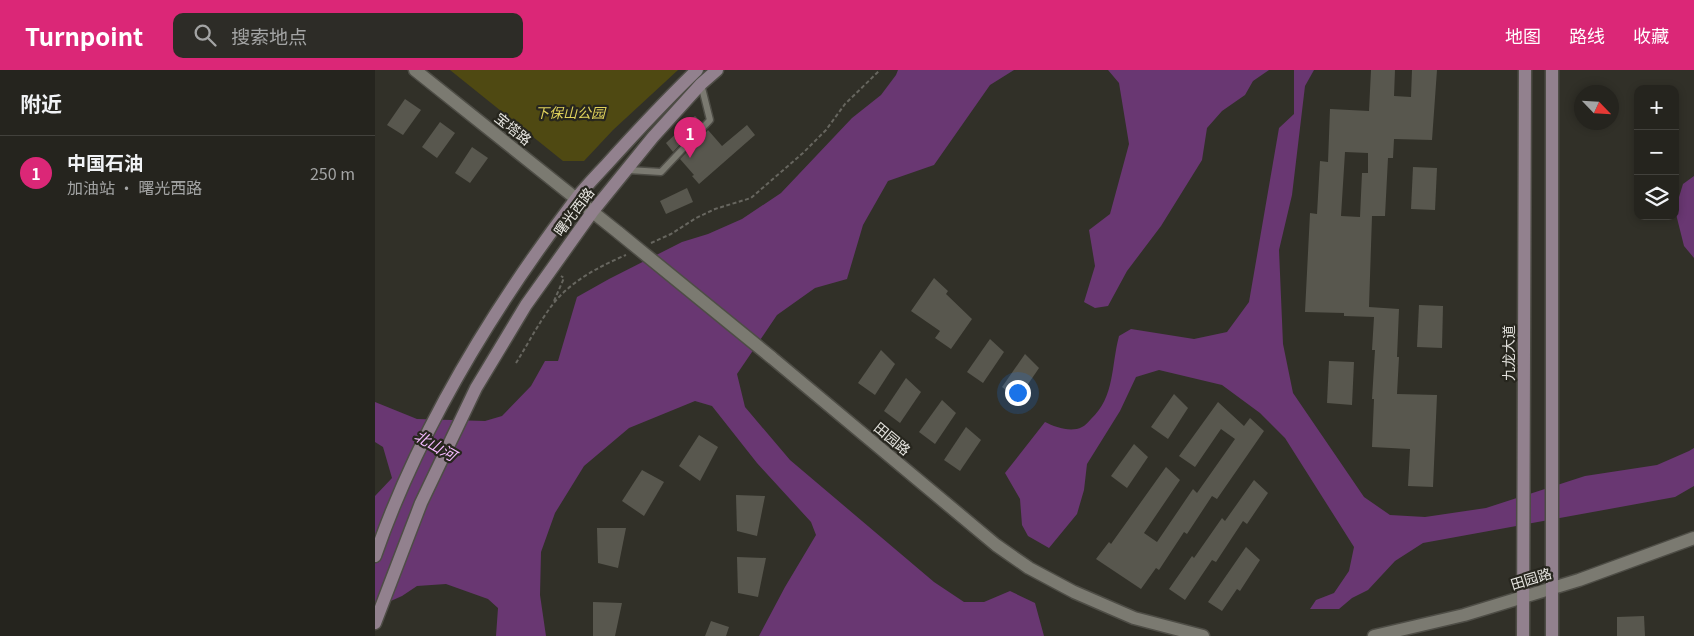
<!DOCTYPE html>
<html lang="zh">
<meta charset="utf-8">
<style>
:root{--surface:#25241e;--page:#2d2c27;--text:#f1f3f6;--muted:#a3a4a4;--line:#42413c;--accent:#db2777}
body{margin:0;font-family:Georgia,"Noto Sans SC",serif;background:var(--page);color:var(--text)}
.controls{position:absolute;right:15px;top:15px;display:grid;overflow:hidden;border-radius:10px;box-shadow:0 2px 8px #0003}
.controls button{width:45px;height:45px;display:grid;place-items:center;padding:0;border:0;border-bottom:1px solid var(--line);background:var(--surface);color:var(--text);font:25px sans-serif}
.compass{position:absolute;left:1199px;top:15px;width:45px;height:45px;border-radius:50%;background:var(--surface);box-shadow:0 2px 8px #0003;rotate:115deg}
.you{position:absolute;left:642px;top:322px;width:18px;height:18px;margin:-12px;border:4px solid #fff;border-radius:50%;background:#1a73e8;box-shadow:0 0 0 8px #1a73e833}
.badge{display:grid;place-items:center;width:32px;height:32px;border-radius:50%;background:var(--accent);color:#fff;font-size:16px;font-weight:700}
.pin{position:absolute;translate:-50% -41px;filter:drop-shadow(0 1px 2px #0008)}
.pin::after{content:'';position:absolute;top:26px;width:18px;height:15px;background:inherit;clip-path:polygon(0 0,100% 0,50% 100%)}
.list{margin:0;padding:0;list-style:none}
h2{display:flex;justify-content:space-between;align-items:center;height:65px;margin:0;padding:0 20px;font-size:21px}
h2 small{font-size:16px;font-weight:400;color:var(--muted)}
.list li{display:grid;grid-template-columns:32px 1fr auto;gap:15px;align-items:center;box-sizing:border-box;height:75px;padding:0 20px;border-top:1px solid var(--line)}
.list b{display:block;font-size:19px;white-space:nowrap}
.list p{margin:0;font-size:16px;white-space:nowrap;color:var(--muted)}
.list em{font-size:16px;font-style:normal;color:var(--muted)}
.icon{flex:none;width:28px;height:28px;fill:none;stroke:currentColor;stroke-width:2;stroke-linecap:round;stroke-linejoin:round}
.map{position:relative;flex:none;width:1319px;height:566px;overflow:hidden}
header{display:flex;align-items:center;gap:30px;box-sizing:border-box;height:70px;padding:0 25px;background:var(--accent);color:#fff}
header strong{font-size:24px}
nav{display:flex;gap:28px;margin-inline-start:auto;font-size:18px}
.search{width:350px;height:45px;background:var(--page);display:flex;align-items:center;gap:12px;box-sizing:border-box;padding:0 18px;border-radius:10px;color:var(--muted);font-size:19px}
main{display:flex}
aside{flex:1;background:var(--surface)}
.map>svg:first-child{display:block}
.green{fill:#4f4912}
.water{fill:#693772}
.building{fill:#58574e;fill-rule:evenodd}
.lines{fill:none;stroke-linecap:round;stroke-linejoin:round}
.service-casing{stroke:#4e4d46;stroke-width:9}
.tertiary-casing{stroke:#4e4d46;stroke-width:15}
.secondary-casing{stroke:#4e4d46;stroke-width:15}
.path{stroke:#67665f;stroke-width:2;stroke-dasharray:4 2.5;stroke-linecap:butt}
.service{stroke:#7b7a71;stroke-width:6}
.tertiary{stroke:#7b7a71;stroke-width:12}
.secondary{stroke:#92818e;stroke-width:12}
.tertiary-bridge-casing{stroke:#4e4d46;stroke-width:15;stroke-linecap:butt}
.tertiary-bridge{stroke:#7b7a71;stroke-width:12}
.labels{text-anchor:middle;stroke-width:4.5;stroke-linejoin:round;paint-order:stroke}
.park-label{font-size:14px;font-style:italic;fill:#dfd15b;stroke:#27261e}
.street-label{font-size:14px;fill:#e5e4df;stroke:#27261e}
.water-label{font-size:15px;font-style:italic;fill:#f3b9fe;stroke:#27261e}
</style>
<header>
<strong>Turnpoint</strong>
<div class="search"><svg class="icon" aria-label="search" viewBox="0 0 24 24"><circle cx="10" cy="10" r="6"/><path d="M15 15l6 6"/></svg>搜索地点</div>
<nav><a>地图</a><a>路线</a><a>收藏</a></nav>
</header>
<main>
<aside>
<h2>附近<small></small></h2>
<ul class="list">
<li><span class="badge">1</span><div><b>中国石油</b><p>加油站 · 曙光西路</p></div><em>250 m</em></li>
</ul>
</aside>
<div class="map">
<svg width="1319" height="566" viewBox="0 0 1319 566">
<rect width="100%" height="100%" fill="#313028"/>
<path class="green" d="M75,0h228l-65,60 -29,31h-21z"/>
<g class="water">
<path d="M523,0h116l-24,15 -56,80 -46,16 -25,44 -16,54 -32,9 -38,27 -40,59 8,33 45,53 144,122 30,20h20l26,-11 25,12 9,33h-285l26,-49 31,-52 -5,-13 -54,-59 -45,-57 -17,-5 -66,27 -45,38 -29,47 -14,39 -1,43 6,41h-50l2,-28 -10,-9 -42,-15 -29,2 -15,10 -27,12v-112l17,-18 -9,-31 -8,-5v-40l42,17 68,2 17,-5 29,-30 14,-25h13l19,-64 32,-18 73,-37 26,-8 34,-15 39,-26 71,-75 29,-23 15,-20z"/>
<path d="M733,0h161l-16,11 -8,14 -23,16 -15,17 -5,32 -41,66 -34,45 -19,35 -13,2 -11,-6 11,-36 -6,-36 21,-16 19,-70 -10,-61z"/>
<path d="M919,0h20l-9,16 -13,109 -13,55 4,94 10,49 71,104 26,18 35,2 61,-9 99,-32 72,-11 32,-14 5,-3v38l-19,11 -252,46 -28,18 -27,29 -16,8 -13,11h-29l6,-9 18,-7 15,-22 5,-24 -69,-109 -25,-25 -38,-28 -63,-15 -23,7 -16,34 -33,53 -3,26 -7,24 -28,34 -21,-12 -6,-11 -2,-26 -15,-26 40,-51c10,5 26,11 37,5 3,-1 6,-5 9,-8 24,-22 20,-53 28,-83l12,-7 63,10 33,-7 22,-30 30,-174 15,-14z"/>
<path d="M1319,106v82l-10,-12 -9,-36 8,-26z"/>
</g>
<g class="building">
<path d="M996,0h24l-1,26 17,1 1,-27h25l-5,70 -38,-1 -1,19h-5l-3,58h-13l-3,91 30,2 -2,48h2l-2,37 40,1 -4,92 -25,-1 2,-37 -38,-2 2,-48h-2l3,-49h-3l2,-33 -30,-1v-3l-39,-1 5,-99 7,1 3,-53 8,1 2,-53 39,2zM970,82l23,1v20h-6l-2,44 -19,-1z"/>
<path d="M30,29l16,11 -18,25 -16,-10z"/>
<path d="M320,46l6,6 -28,30 -7,-9z"/>
<path d="M65,52l15,11 -18,25 -15,-11z"/>
<path d="M372,55l8,10 -56,49 -7,-8 2,-1 -14,-16 28,-29 14,16z"/>
<path d="M97,77l16,11 -18,25 -15,-10z"/>
<path d="M1038,97l24,1 -2,42 -24,-1z"/>
<path d="M312,118l6,14 -27,12 -6,-13z"/>
<path d="M559,208l14,13 -2,3 26,25 -21,30 -16,-11 5,-7 -29,-20z"/>
<path d="M1044,235l24,1 -1,42 -25,-1z"/>
<path d="M615,269l14,13 -21,31 -16,-11z"/>
<path d="M506,280l14,14 -20,31 -17,-12z"/>
<path d="M650,284l14,14 -21,31 -16,-12z"/>
<path d="M954,291l25,1 -2,43 -25,-2z"/>
<path d="M531,308l15,14 -21,31 -16,-12z"/>
<path d="M799,324l14,14 -20,31 -17,-12z"/>
<path d="M567,330l14,13 -21,31 -16,-12z"/>
<path d="M843,332l26,24 6,-8 14,13 -47,68 -5,-3 -25,38 -3,-2 -25,38 -3,-2 -15,21 -45,-30 13,-17 2,2 55,-77 14,13 -36,53 13,9 36,-53 4,4 38,-54 -14,-10 -26,38 -16,-11z"/>
<path d="M591,357l15,13 -21,31 -16,-11z"/>
<path d="M324,365l19,12 -18,34 -21,-15z"/>
<path d="M759,374l14,13 -21,31 -16,-12z"/>
<path d="M267,400l22,12 -20,34 -22,-15z"/>
<path d="M879,410l14,13 -21,31 -4,-3 -27,41 -4,-2 -27,40 -16,-11 23,-33 2,2 28,-40 3,3z"/>
<path d="M361,425l29,1 -8,40 -20,-5z"/>
<path d="M222,458h29l-8,40 -20,-5z"/>
<path d="M871,477l14,13 -20,31 -3,-2 -15,22 -14,-9z"/>
<path d="M362,487l29,1 -8,39 -20,-4z"/>
<path d="M218,532l29,1 -7,33h-22z"/>
<path d="M1269,546l1,20h-28v-19z"/>
<path d="M336,551l18,6 -3,9h-21z"/>
</g>
<g class="lines">
<defs>
<path id="service" d="M253,100l33,2 49,-52 -9,-36"/>
<g id="tertiary">
<path d="M40,0l204,163"/>
<path d="M396,287l225,188 33,23 45,24 60,26 69,18"/>
<path d="M999,566l90,-21 115,-35 115,-42"/>
</g>
<g id="secondary">
<path d="M1177,0v566"/>
<path d="M0,486c44,-127 119,-249 200,-356 10,-13 22,-25 33,-37 29,-32 58,-63 89,-93"/>
<path d="M0,553l46,-120 55,-115 50,-83 67,-94 60,-74 48,-53 16,-14"/>
<path d="M1148,566l2,-566"/>
</g>
</defs>
<use href="#service" class="service-casing"/>
<use href="#tertiary" class="tertiary-casing"/>
<use href="#secondary" class="secondary-casing"/>
<g class="path">
<path d="M276,173l20,-9 25,-16 19,-9 36,-11 52,-45 23,-23 19,-26 35,-34"/>
<path d="M179,231l10,-23 -3,-2"/>
<path d="M141,293c12,-19 23,-41 37,-59 18,-23 47,-38 73,-49"/>
</g>
<use href="#service" class="service"/>
<use href="#tertiary" class="tertiary"/>
<use href="#secondary" class="secondary"/>
<defs>
<path id="tertiary-bridge" d="M244,163l152,124"/>
</defs>
<use href="#tertiary-bridge" class="tertiary-bridge-casing"/>
<use href="#tertiary-bridge" class="tertiary-bridge"/>
</g>
<g class="labels">
<g class="park-label">
<text x="195" y="48">下保山公园</text>
</g>
<g class="street-label">
<text transform="translate(138 59) rotate(39)" y="5">宝塔路</text>
<text transform="translate(199 142) rotate(-53)" y="5">曙光西路</text>
<text transform="translate(1134 283) rotate(-90)" y="5">九龙大道</text>
<text transform="translate(517 369) rotate(40)" y="5">田园路</text>
<text transform="translate(1156 509) rotate(-17)" y="5">田园路</text>
</g>
<g class="water-label">
<text transform="translate(60 376) rotate(30)" y="5">北山河</text>
</g>
</g>
</svg>
<div class="controls">
<button>+</button>
<button>−</button>
<button><svg class="icon" aria-label="layers" viewBox="0 0 24 24"><path d="M12 4l9 5-9 5-9-5zM3 14l9 5 9-5"/></svg></button>
</div>
<svg class="compass" viewBox="-18 -18 36 36"><path d="M0-13l5 13h-10z" fill="#e53935"/><path d="M0 13l5-13h-10z" fill="#a3a4a4"/></svg>
<div class="you"></div>
<div class="pin badge" style="left:315px;top:88px">1</div>
</div>
</main>
